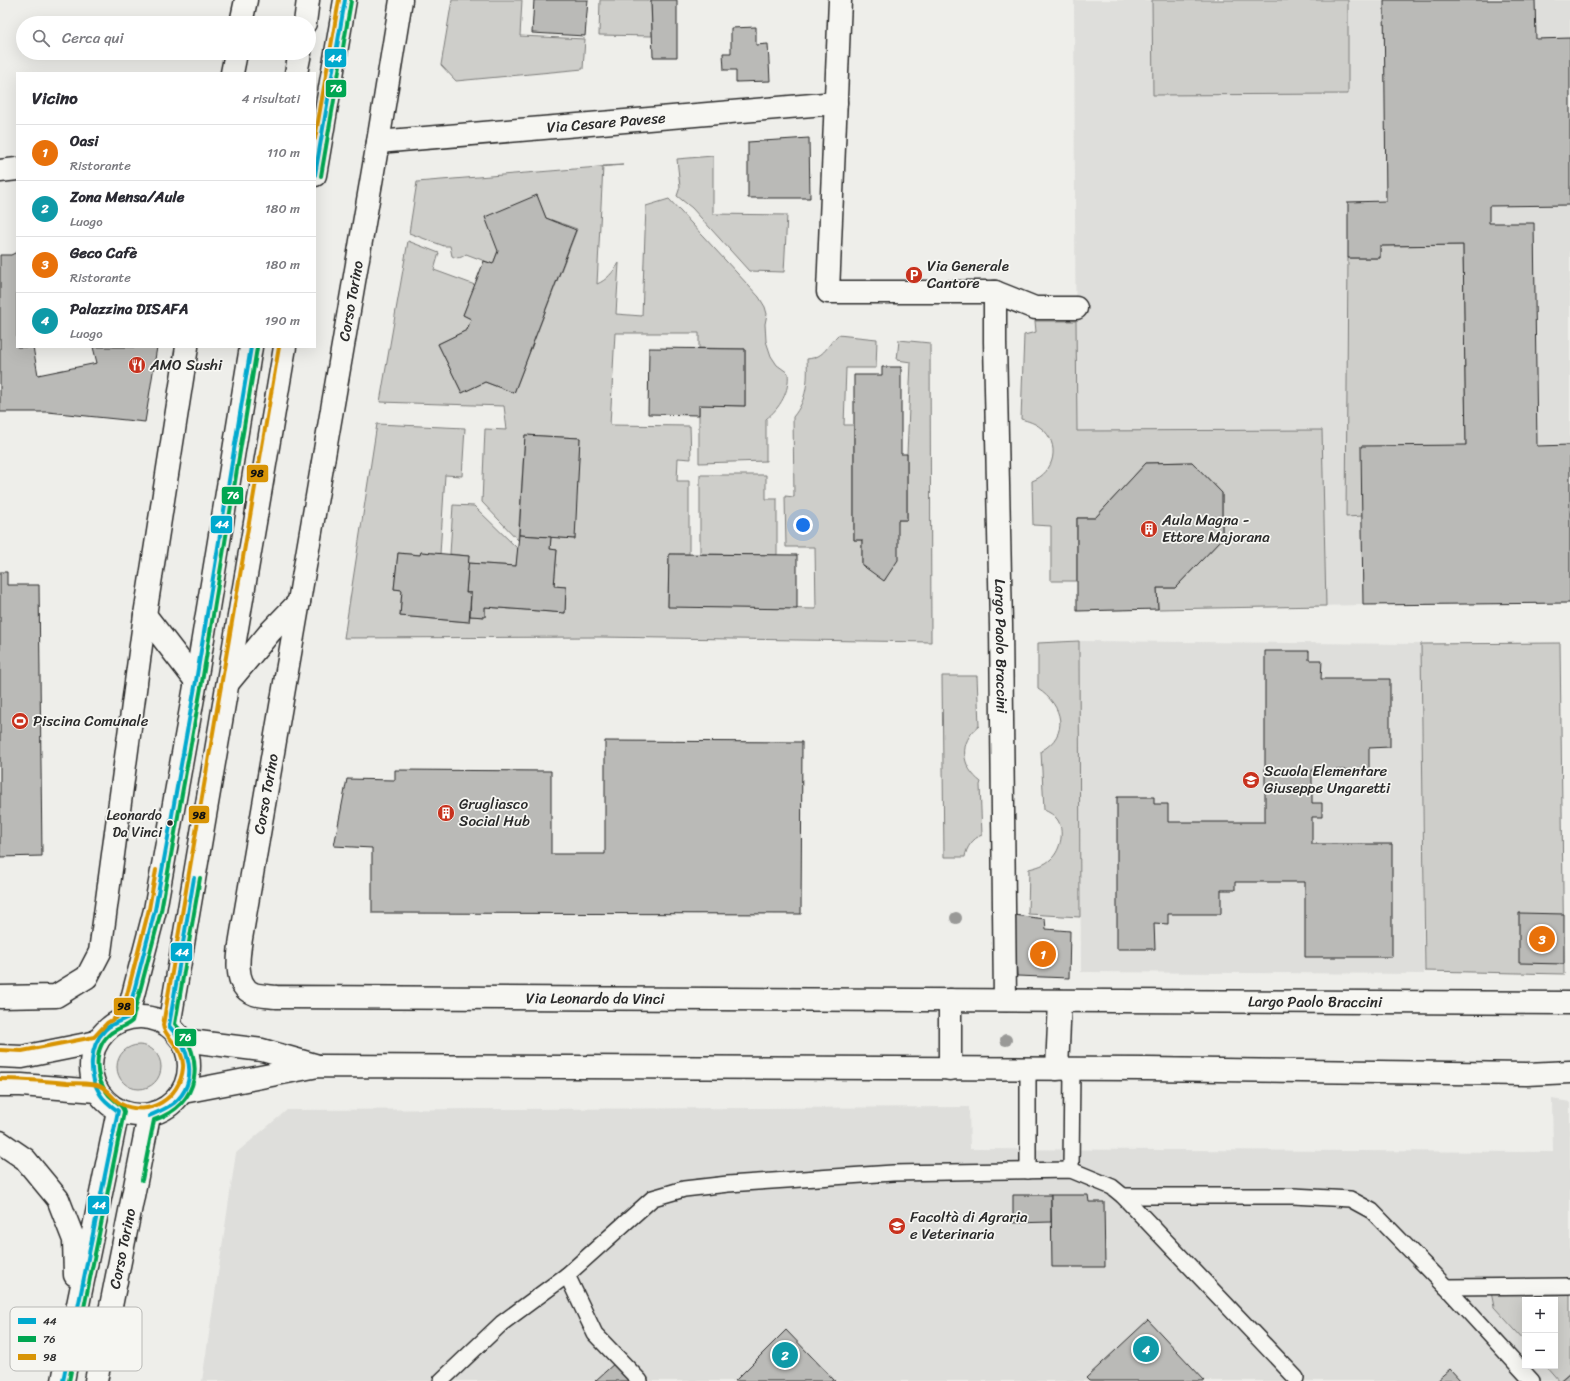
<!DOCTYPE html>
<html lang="it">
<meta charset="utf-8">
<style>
:root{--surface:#fff;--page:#f2f2f3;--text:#2b2b33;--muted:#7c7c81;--line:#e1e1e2;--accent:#b45309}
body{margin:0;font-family:Sriracha,sans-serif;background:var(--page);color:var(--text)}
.controls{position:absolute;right:12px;bottom:12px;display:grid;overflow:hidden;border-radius:0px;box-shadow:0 4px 16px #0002}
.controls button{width:36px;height:36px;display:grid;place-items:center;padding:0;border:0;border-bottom:1px solid var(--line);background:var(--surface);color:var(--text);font:20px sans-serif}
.you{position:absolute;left:803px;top:525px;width:14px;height:14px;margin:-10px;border:3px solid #fff;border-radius:50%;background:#1a73e8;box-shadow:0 0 0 6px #1a73e833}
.badge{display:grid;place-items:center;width:26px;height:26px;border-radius:50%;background:var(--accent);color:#fff;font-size:13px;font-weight:700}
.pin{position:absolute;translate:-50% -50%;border:2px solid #fff;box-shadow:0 1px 4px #0006}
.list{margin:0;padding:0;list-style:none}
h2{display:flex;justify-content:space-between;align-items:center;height:52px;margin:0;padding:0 16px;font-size:17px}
h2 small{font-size:13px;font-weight:400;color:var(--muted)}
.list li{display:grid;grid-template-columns:26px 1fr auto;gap:12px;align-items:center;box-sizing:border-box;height:56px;padding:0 16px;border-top:1px solid var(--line)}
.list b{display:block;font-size:15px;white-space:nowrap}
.list p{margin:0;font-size:13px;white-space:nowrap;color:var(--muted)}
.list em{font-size:13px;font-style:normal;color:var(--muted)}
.icon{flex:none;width:22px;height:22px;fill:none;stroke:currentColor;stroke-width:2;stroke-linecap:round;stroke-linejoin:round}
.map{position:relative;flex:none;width:1570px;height:1381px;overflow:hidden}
.search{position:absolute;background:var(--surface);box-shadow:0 4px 16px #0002;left:16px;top:16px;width:300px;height:44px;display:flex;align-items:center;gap:10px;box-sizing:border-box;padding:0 14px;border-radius:22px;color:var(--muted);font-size:15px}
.panel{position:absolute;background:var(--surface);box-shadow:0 4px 16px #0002;left:16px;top:72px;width:300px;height:276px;border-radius:0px}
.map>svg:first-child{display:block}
.built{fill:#dededb;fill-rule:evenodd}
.green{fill:#cececa;stroke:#7c7c7a}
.building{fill:#babab7;stroke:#2b2b2b}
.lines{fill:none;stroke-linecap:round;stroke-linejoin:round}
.lane-casing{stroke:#2b2b2b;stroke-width:18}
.street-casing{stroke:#2b2b2b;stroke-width:25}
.secondary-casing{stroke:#2b2b2b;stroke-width:25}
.lane{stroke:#f6f6f2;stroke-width:15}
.street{stroke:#f6f6f2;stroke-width:22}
.secondary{stroke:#f6f6f2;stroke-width:22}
.bus-1-casing{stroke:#f6f6f2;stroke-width:7}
.bus-2-casing{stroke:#f6f6f2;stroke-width:7}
.bus-3-casing{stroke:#f6f6f2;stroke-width:7}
.bus-1{stroke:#00a9ce;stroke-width:4}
.bus-2{stroke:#00a651;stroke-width:4}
.bus-3{stroke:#d89406;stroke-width:4}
.tree{fill:#999997}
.bus-dot{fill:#2b2b2b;stroke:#f6f6f2;stroke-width:1.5}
.labels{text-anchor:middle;stroke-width:3.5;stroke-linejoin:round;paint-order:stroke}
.bus-label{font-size:14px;fill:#2b2b2b;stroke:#f6f6f2;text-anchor:end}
.street-label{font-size:15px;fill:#2b2b2b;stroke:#f6f6f2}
.poi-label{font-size:15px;fill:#2b2b2b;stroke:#f6f6f2;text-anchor:start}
.key{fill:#f6f6f2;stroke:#b9b9b6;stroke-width:1}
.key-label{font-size:11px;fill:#2b2b2b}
.line-badge{stroke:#f6f6f2;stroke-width:1.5}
.badge-label{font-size:11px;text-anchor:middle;font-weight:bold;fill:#fff}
.pale-badge-label{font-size:11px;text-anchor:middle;font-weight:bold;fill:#111}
</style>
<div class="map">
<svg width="1570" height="1381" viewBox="0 0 1570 1381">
<rect width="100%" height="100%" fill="#eeeeea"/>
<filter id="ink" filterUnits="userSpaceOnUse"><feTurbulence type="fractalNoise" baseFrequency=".025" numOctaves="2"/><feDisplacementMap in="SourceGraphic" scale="8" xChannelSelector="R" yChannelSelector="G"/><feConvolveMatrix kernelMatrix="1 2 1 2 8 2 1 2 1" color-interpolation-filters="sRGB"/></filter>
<g filter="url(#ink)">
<g class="built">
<path d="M1074,0h496v603l-207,2 -286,6z"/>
<path d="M1079,641l342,3 3,330 -343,-2z"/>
<path d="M1552,1099l18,3v279h-1368l34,-228 51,-43 682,-3 1,42 583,3zM1525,1300h30v66h-30z"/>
</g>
<g class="green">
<path d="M452,0h70l-2,36 65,3 -2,30 -127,12 -15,-16z"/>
<path d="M600,0h51l1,36 -53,-1z"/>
<path d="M1152,0h196v94l-195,1z"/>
<path d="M713,156v58l74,1 -3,57 -35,-1 -57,-63 -15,-12 3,-9 -3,-28z"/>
<path d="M623,165l-20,1 -6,118c10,-4 16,-12 22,-21l-3,51 26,2 4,-110 23,-7 90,98 6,10 2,7 -2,10 1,17 5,15 6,9 11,8c2,18 -8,35 -22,46v42l-67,2v-58l46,1v-57l-46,-1v-15h-84l-5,92 80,1 1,33 -13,-1 -1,23h12v73h-20l-1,52 148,3 -1,-62h-29l-1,-51 9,1 -1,-80c14,-17 15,-36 14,-58 19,-2 19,-13 31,-24l39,4 -1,29h-30l-2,57h10v115h8v25l23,15 10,-20 3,-40h9v-66l4,-92 -14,-2 2,-20 31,3 1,299 -331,-5 -256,1 33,-214 88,4 -3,48 -17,-1 -5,79 -19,-2 -1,3 -22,-2 -4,36 8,1 -2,26 69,6 1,-6 15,1v-10l80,6 1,-26 -12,-1 3,-36 -7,-1 1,-12 23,2 6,-101 -55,-3 -7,105 -36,-38 3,-73 22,1 -3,-24 -124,-4 28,-161 31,12 -5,17 41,15 -12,30 8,4 -4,11 -29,14 24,49 23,-11 29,11 63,-164 -31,-11 -9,-22 -39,55 -5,13 -27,-10c-4,4 -9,5 -14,2l-2,-10h-6l-35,-13 8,-51z"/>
<path d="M1463,245l3,200 -104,71 -16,1 2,-259h32v-12z"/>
<path d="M1035,321h41l1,110 245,-1 4,176 -168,3 -1,-21h18l47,-49v-46l-30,-31 -46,1 -51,55h-18v63h-26v-55l-18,-1 -1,-44c23,-8 29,-38 9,-53 -6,-5 -13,-7 -20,-9l3,-84 12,-3z"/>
<path d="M700,475h66v24h11v56l-77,-1z"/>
<path d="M453,505l21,1 44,43 -2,17 -48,-3 1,-7 -19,-2z"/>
<path d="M1079,641l1,276 -52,-3 1,-45c8,-2 16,-4 22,-10 10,-9 14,-29 6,-40 -3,-4 -8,-7 -13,-9l-3,-59c29,-16 22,-46 -3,-62v-46z"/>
<path d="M1560,643l4,331 -139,-3 -4,-327z"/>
<path d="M942,676h35l2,50c-21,16 -18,41 2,56l-1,3 2,50c-9,3 -16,13 -17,22h-21z"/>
<circle cx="139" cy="1067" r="22"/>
<path d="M1570,1291v81l-11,9 -13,-15h9v-66h-30v41l-31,-34 -3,-15z"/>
</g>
<g class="building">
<path d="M534,0h54l-3,36 -53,-3z"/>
<path d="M651,0h26v57h-24z"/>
<path d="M1384,0h151l1,39 34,-1v167l-81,1v17h45l3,223 33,-1v158l-207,2 -2,-159 105,-1 -3,-200 -83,1v12h-32v-56l38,-1z"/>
<path d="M756,27v18l12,-1 2,37 -34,1v-12h-12l-1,-17h8v-25z"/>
<path d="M809,138l1,60h-62v-56z"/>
<path d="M537,195l9,23 30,12 -62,163 -29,-11 -23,11 -24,-49 29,-14 4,-11 -8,-4 21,-54 9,3 5,-13 -13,-34z"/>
<path d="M17,252v95h16l5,28 59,-12 -4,-16h64l-12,75 -97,-10h-48v-157h11z"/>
<path d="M649,348l96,1v57l-46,-1v10l-51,-1z"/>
<path d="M882,367h19v87h6v66h-9v40l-14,21 -22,-16v-25h-8v-165h28z"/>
<path d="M525,435l55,3 -5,101 -56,-4z"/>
<path d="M1192,462l30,31v46l-47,49h-18l1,21 -81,2v-93h18l51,-55z"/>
<path d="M519,535l32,2 -1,12 7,1 -3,36 12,1 -1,26 -80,-6v10l-15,-1 1,-23h-5l2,-30 48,3z"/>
<path d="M421,552l48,4 -3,37h5l-2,29 -69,-6 2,-26 -8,-1 4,-36 22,2z"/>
<path d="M669,554l128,1v54l-129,-2z"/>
<path d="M0,572h7v13h32l3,271 -42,1z"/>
<path d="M1265,651h44v9h13l-1,19h69v68l-21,1v22h-57v33h10v14h-10v27h80v113h-87v-75h-70v8h-14v24h-53v10l-14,-1 1,26h-38v-152h37v7h14v18h97z"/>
<path d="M605,741l197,1 -1,172 -429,-1v-65l-38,-2 13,-67 48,1v-10l156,1v83h54z"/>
<path d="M1519,913l45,1v50l-45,-1z"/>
<path d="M1014,915l31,4 1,10 24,2 -1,47 -52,-2z"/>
<path d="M1013,1195h38v27l-38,1z"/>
<path d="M1051,1195h37l1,7h15l1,65h-53z"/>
<path d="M1148,1320l57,61h-116l-3,-3z"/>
<path d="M786,1330l49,51h-100z"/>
<path d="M616,1362l19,19h-40z"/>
<path d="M1450,1369l11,12h-25z"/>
<path d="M1570,1372v9h-10z"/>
</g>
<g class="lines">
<defs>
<g id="lane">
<path d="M1071,1170l1,-102"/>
<path d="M1028,1171v-103"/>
<path d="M1123,1196h170l57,3 22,12 74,76 86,94"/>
<path d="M567,1275l28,59 45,47"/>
<path d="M1446,1287l124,-1"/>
<path d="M441,1381l61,-58 65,-48 86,-77 31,-9 44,-5 165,-11 178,-3 41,17 11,9 173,182"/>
</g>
<g id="street">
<path id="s1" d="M401,0l-23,142 -134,779c-3,20 -15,64 10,73 6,2 15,2 22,3l1294,6"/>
<path d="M840,0l-12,292h167l40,16h41"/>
<path d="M241,23l5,-23"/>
<path d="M232,73l4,-20"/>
<path id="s2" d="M378,142l458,-39"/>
<path d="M0,171l17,-2"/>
<path id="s3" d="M995,292v50l6,283 4,375"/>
<path d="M145,615l51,66"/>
<path d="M228,683l43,-52 28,-29"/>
<path d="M0,997l56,-1 31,-19 13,-25 45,-337 42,-268"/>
<path d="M182,1040l80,10 53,15"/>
<path d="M950,1069v-69"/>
<path d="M1057,1069l3,-68"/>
<path d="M183,1092l135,-26 829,3 380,5 43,-2"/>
</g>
<g id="secondary">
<path d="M305,23l3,-23"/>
<path d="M296,73l4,-20"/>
<path d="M315,175l30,-175"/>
<circle cx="140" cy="1066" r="49"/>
<path d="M127,1018l28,-108 41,-229 55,-334"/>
<path d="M169,1026l116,-679"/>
<path d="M0,1056l22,1 75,-15"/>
<path d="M0,1085h21l76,6"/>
<path d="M0,1142l25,17 33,40 16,41 1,35"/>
<path d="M63,1381l11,-57 44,-213"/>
<path id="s4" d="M96,1381l53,-265"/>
</g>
</defs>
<use href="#lane" class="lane-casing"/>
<use href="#street" class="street-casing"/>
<use href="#secondary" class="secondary-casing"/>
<use href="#lane" class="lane"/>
<use href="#street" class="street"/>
<use href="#secondary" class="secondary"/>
<defs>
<g id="bus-1">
<path d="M315,175l30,-175"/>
<path d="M169,1026l25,-148"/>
<path d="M149,1116c9,-4 17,-7 25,-13 26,-22 15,-56 -5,-77"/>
<path d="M63,1381l55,-270c-7,-5 -14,-10 -18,-17 -12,-19 -11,-48 5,-64 6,-6 15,-9 22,-12l28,-108 41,-229 55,-334"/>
</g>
<g id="bus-2">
<path d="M321,176l30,-175"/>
<path d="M142,1180l12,-60c46,-15 53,-62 21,-96l25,-146"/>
<path d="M69,1381l55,-269c-1,-8 -12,-12 -16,-18 -14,-16 -15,-47 3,-61 7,-5 16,-7 21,-12l29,-110 41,-229 55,-334"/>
</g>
<g id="bus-3">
<path d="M315,139l24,-139"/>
<path d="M0,1050l22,1 72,-14 13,-14 15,-9 27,-105 7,-39"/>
<path d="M0,1079c22,0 45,2 67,4 10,0 21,0 30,2 10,2 16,15 24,19 28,14 59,-6 62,-36 2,-21 -19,-30 -20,-43l116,-678"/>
</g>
</defs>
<use href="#bus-1" class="bus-1-casing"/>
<use href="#bus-2" class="bus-2-casing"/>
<use href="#bus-3" class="bus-3-casing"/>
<use href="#bus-1" class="bus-1"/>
<use href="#bus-2" class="bus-2"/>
<use href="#bus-3" class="bus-3"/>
</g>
<g class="tree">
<circle cx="956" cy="918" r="6"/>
<circle cx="1006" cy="1040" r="6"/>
</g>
</g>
<defs>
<symbol id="parking-disc" viewBox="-11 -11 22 22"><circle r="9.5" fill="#c8321e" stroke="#f6f6f2"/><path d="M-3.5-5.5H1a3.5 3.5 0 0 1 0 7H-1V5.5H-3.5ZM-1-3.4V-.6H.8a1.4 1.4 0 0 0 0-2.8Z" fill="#fff"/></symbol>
<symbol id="restaurant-disc" viewBox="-11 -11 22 22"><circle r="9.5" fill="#c8321e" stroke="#f6f6f2"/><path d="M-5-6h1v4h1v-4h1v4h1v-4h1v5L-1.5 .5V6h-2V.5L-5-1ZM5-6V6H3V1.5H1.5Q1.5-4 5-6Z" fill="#fff"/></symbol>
<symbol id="building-disc" viewBox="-11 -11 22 22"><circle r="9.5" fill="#c8321e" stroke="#f6f6f2"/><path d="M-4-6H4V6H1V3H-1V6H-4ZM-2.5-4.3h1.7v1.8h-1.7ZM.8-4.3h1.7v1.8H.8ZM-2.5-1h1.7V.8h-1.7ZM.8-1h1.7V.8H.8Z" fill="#fff"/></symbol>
<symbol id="stadium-disc" viewBox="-11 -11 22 22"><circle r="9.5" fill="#c8321e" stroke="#f6f6f2"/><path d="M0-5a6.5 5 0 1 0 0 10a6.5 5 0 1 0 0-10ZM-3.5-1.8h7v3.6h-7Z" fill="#fff"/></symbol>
<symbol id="school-disc" viewBox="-11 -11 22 22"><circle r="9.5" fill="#c8321e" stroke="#f6f6f2"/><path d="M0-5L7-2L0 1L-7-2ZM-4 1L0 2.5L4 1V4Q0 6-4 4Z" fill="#fff"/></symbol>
<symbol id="university-disc" viewBox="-11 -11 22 22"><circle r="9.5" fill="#c8321e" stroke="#f6f6f2"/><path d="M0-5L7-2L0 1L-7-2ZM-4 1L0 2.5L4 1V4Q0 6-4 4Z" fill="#fff"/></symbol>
</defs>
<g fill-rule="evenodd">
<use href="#parking-disc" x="904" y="265" width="20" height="20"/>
<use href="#restaurant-disc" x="127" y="355" width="20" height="20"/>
<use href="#building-disc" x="1139" y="519" width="20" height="20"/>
<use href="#stadium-disc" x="10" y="711" width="20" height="20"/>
<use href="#school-disc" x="1241" y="770" width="20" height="20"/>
<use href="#building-disc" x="436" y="803" width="20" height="20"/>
<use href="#university-disc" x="887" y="1216" width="20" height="20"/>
</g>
<circle class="bus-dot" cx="170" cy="823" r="3.5"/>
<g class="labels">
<g class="bus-label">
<text x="162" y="820">Leonardo<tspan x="162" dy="17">Da Vinci</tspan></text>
</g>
<g class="street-label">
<text dy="5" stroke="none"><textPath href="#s2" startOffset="229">Via Cesare Pavese</textPath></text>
<text transform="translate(351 301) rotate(-80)" y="5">Corso Torino</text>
<text dy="5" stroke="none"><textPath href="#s3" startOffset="354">Largo Paolo Braccini</textPath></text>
<text transform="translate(266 794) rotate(-80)" y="5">Corso Torino</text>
<text dy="5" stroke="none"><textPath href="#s1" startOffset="1355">Via Leonardo da Vinci</textPath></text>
<text dy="5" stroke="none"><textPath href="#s1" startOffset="2075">Largo Paolo Braccini</textPath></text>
<text dy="5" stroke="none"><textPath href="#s4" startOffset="135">Corso Torino</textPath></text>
</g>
<g class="poi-label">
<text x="927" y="271">Via Generale<tspan x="927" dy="17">Cantore</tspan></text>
<text x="150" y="370">AMO Sushi</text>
<text x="1162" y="525">Aula Magna -<tspan x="1162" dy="17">Ettore Majorana</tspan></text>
<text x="33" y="726">Piscina Comunale</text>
<text x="1264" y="776">Scuola Elementare<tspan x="1264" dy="17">Giuseppe Ungaretti</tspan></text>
<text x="459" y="809">Grugliasco<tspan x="459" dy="17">Social Hub</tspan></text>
<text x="910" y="1222">Facoltà di Agraria<tspan x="910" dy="17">e Veterinaria</tspan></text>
</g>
</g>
<rect x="10" y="1307" width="132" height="64" rx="6" class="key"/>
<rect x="18" y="1318" width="18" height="6" fill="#00a9ce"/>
<rect x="18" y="1336" width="18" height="6" fill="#00a651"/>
<rect x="18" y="1354" width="18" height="6" fill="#d89406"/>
<g class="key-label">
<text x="43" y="1325">44</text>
<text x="43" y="1343">76</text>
<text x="43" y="1361">98</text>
</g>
<g class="line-badge">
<rect x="324" y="48" width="23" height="20" rx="4" fill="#00a9ce"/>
<rect x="325" y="79" width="22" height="19" rx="4" fill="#00a651"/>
<rect x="246" y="464" width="23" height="19" rx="4" fill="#d89406"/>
<rect x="221" y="486" width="23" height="19" rx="4" fill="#00a651"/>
<rect x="210" y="515" width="23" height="19" rx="4" fill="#00a9ce"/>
<rect x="188" y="805" width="22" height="19" rx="4" fill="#d89406"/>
<rect x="170" y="942" width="23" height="20" rx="4" fill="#00a9ce"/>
<rect x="113" y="997" width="22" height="19" rx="4" fill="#d89406"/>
<rect x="174" y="1028" width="23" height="19" rx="4" fill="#00a651"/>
<rect x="87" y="1195" width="23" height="20" rx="4" fill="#00a9ce"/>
</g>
<g class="badge-label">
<text x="335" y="62">44</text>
<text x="336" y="92">76</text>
<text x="233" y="499">76</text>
<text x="222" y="528">44</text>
<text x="182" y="956">44</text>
<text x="185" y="1041">76</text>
<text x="99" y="1209">44</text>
</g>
<g class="pale-badge-label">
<text x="257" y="477">98</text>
<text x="199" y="819">98</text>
<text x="124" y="1010">98</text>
</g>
</svg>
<div class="controls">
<button>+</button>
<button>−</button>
</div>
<div class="you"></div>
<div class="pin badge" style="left:1043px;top:954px;background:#e8710a">1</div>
<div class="pin badge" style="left:785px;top:1355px;background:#0f9aa8">2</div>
<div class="pin badge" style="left:1542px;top:939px;background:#e8710a">3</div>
<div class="pin badge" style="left:1146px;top:1349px;background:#0f9aa8">4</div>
<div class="search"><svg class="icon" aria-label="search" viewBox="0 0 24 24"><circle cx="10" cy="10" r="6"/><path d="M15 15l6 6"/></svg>Cerca qui</div>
<section class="panel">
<h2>Vicino<small>4 risultati</small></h2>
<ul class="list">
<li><span class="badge" style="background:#e8710a">1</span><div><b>Oasi</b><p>Ristorante</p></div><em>110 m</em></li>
<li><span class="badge" style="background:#0f9aa8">2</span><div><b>Zona Mensa/Aule</b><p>Luogo</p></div><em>180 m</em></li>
<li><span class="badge" style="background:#e8710a">3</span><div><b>Geco Cafè</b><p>Ristorante</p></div><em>180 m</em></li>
<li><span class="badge" style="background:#0f9aa8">4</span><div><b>Palazzina DISAFA</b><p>Luogo</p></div><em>190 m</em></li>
</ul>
</section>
</div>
